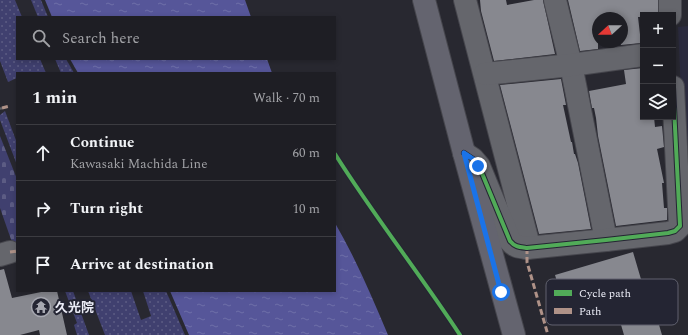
<!DOCTYPE html>
<meta charset="utf-8">
<style>
:root{--surface:#1e1e24;--page:#2b2b31;--text:#f1f3f6;--muted:#a1a2a6;--line:#3c3c41}
body{margin:0;font-family:Spectral,"Noto Sans JP",serif;background:var(--page);color:var(--text)}
.controls{position:absolute;right:12px;top:12px;display:grid;overflow:hidden;border-radius:0px;box-shadow:0 2px 6px #0003}
.controls button{width:36px;height:36px;display:grid;place-items:center;padding:0;border:0;border-bottom:1px solid var(--line);background:var(--surface);color:var(--text);font:20px sans-serif}
.compass{position:absolute;left:592px;top:12px;width:36px;height:36px;border-radius:50%;background:var(--surface);box-shadow:0 2px 6px #0003;rotate:249deg}
.stop{position:absolute;width:12px;height:12px;margin:-9px;border:3px solid #1a73e8;border-radius:50%;background:#fff}
.stop.end{background:#1a73e8;border-color:#fff;box-shadow:0 1px 4px #0008}
.list{margin:0;padding:0;list-style:none}
h2{display:flex;justify-content:space-between;align-items:center;height:52px;margin:0;padding:0 16px;font-size:17px}
h2 small{font-size:13px;font-weight:400;color:var(--muted)}
.list li{display:grid;grid-template-columns:26px 1fr auto;gap:12px;align-items:center;box-sizing:border-box;height:56px;padding:0 16px;border-top:1px solid var(--line)}
.list b{display:block;font-size:15px;white-space:nowrap}
.list p{margin:0;font-size:13px;white-space:nowrap;color:var(--muted)}
.list em{font-size:13px;font-style:normal;color:var(--muted)}
.icon{flex:none;width:22px;height:22px;fill:none;stroke:currentColor;stroke-width:2;stroke-linecap:round;stroke-linejoin:round}
.map{position:relative;flex:none;width:688px;height:335px;overflow:hidden}
.search{position:absolute;background:var(--surface);box-shadow:0 2px 6px #0003;left:16px;top:16px;width:320px;height:44px;display:flex;align-items:center;gap:10px;box-sizing:border-box;padding:0 14px;border-radius:0px;color:var(--muted);font-size:15px}
.panel{position:absolute;background:var(--surface);box-shadow:0 2px 6px #0003;left:16px;top:72px;width:320px;height:220px;border-radius:0px}
.map>svg:first-child{display:block}
.built{fill:#2b2b3e}
.grass{fill:url(#grass-dots)}
.cemetery{fill:url(#cemetery-stones)}
.water{fill:url(#water-ripples)}
.building{fill:#87888f}
.lines{fill:none;stroke-linecap:round;stroke-linejoin:round}
.minor-casing{stroke:#46464d;stroke-width:24}
.major-casing{stroke:#46464d;stroke-width:24}
.path{stroke:#626368;stroke-width:2.5;stroke-dasharray:4 2;stroke-linecap:butt}
.minor{stroke:#65666c;stroke-width:22}
.major{stroke:#64646f;stroke-width:22}
.quiet{stroke:#af9288;stroke-width:3;stroke-dasharray:6 3;stroke-linecap:butt}
.cycleway-casing{stroke:#242533;stroke-width:6}
.cycleway{stroke:#51ab58;stroke-width:4}
.route{stroke:#1a73e8;stroke-width:5}
.labels{text-anchor:middle;stroke-width:4;stroke-linejoin:round;paint-order:stroke}
.poi-label{font-size:13px;font-weight:bold;fill:#ecedf7;stroke:#242533;text-anchor:start}
.key{fill:#242533;stroke:#60616e;stroke-width:1}
.key-label{font-size:11px;fill:#ecedf7}
</style>
<div class="map">
<svg width="688" height="335" viewBox="0 0 688 335">
<defs>
<pattern id="grass-dots" width="8" height="8" patternUnits="userSpaceOnUse"><rect width="8" height="8" fill="#40406f"/><path d="M2 2h.1M6 6h.1" fill="none" stroke="#5c5c84" stroke-width="1.8" stroke-linecap="round"/></pattern>
<pattern id="cemetery-stones" width="16" height="16" patternUnits="userSpaceOnUse"><rect width="16" height="16" fill="#40406f"/><path d="M2 7V4a2 2 0 0 1 4 0v3zM10 15v-3a2 2 0 0 1 4 0v3z" fill="#5c5c84"/></pattern>
<pattern id="water-ripples" width="26" height="14" patternUnits="userSpaceOnUse"><rect width="26" height="14" fill="#565699"/><path d="M2 4q2-2 4 0t4 0M15 11q2-2 4 0t4 0" fill="none" stroke="#6e6fa8"/></pattern>
</defs>
<rect width="100%" height="100%" fill="#282830"/>
<path class="built" d="M688,26v201h-1l-9,-200z"/>
<g class="grass">
<path d="M0,0h15l7,17h-5v42h23l6,14h-29v5l-9,4 -8,-21z"/>
<path d="M31,0h10l7,17h-10z"/>
<path d="M55,59h11l8,14h-13z"/>
<path d="M5,111l12,32v22l-17,-45v-5z"/>
<path d="M65,291h8l16,44h-12l-3,-10 3,-2z"/>
<path d="M88,291h43l10,29 10,-4 -8,-25h23l19,44h-80z"/>
</g>
<path class="cemetery" d="M0,136l17,43v68l-3,1 -14,-40z"/>
<g class="water">
<path d="M45,0h200l6,17h-199z"/>
<path d="M70,59h197l5,14h-194z"/>
<path d="M335,223c21,36 37,74 53,112h-199l-19,-44h165z"/>
</g>
<g class="building">
<path d="M480,0h26l1,5 27,-5h9l12,54 -61,7 -13,-50z"/>
<path d="M568,0h90v15h-15v2h-5l3,26 -20,2 -1,-3h2v-24h-24v31l-18,2z"/>
<path d="M643,68v49h11l1,10 7,-1 2,21 -7,2 7,34h-2l2,25h3v12l-51,6 -18,-90 -2,-18 -2,-10h-2l-3,-17 37,-7 -2,-14z"/>
<path d="M561,79l5,26h-3l8,37h1l2,12h1l3,9 13,66 -52,5 -39,-149z"/>
<path d="M633,252l10,34 4,-2 15,51h-38l-12,-41 -47,14 -10,-33z"/>
<path d="M4,269l8,29 34,-7h11l10,44h-27l-1,-5 -19,5h-20v-65z"/>
</g>
<g class="lines">
<defs>
<g id="minor">
<path d="M465,0l62,238v10"/>
<path d="M555,0l16,65 35,175"/>
<path d="M670,0v15"/>
<path d="M485,74l86,-9 72,-10"/>
<path d="M464,153l9,6 6,7 31,75c5,6 9,6 17,7l79,-8 62,-7 7,-2 5,-5 -7,-139"/>
<path d="M0,255l10,-3"/>
</g>
<path id="major" d="M424,0l40,153 50,182"/>
</defs>
<use href="#minor" class="minor-casing"/>
<use href="#major" class="major-casing"/>
<path class="path" d="M0,109l2,-1"/>
<use href="#minor" class="minor"/>
<use href="#major" class="major"/>
<g class="quiet">
<path d="M2,108l8,-2"/>
<path d="M527,248v14l21,73"/>
<path d="M10,252l7,-1"/>
</g>
<defs>
<g id="cycleway">
<path d="M464,153l9,6 6,7 31,75c5,6 9,6 17,7l79,-8 62,-7 7,-2 5,-5 -7,-139"/>
<path d="M335,154c39,62 85,120 125,181"/>
</g>
</defs>
<use href="#cycleway" class="cycleway-casing"/>
<use href="#cycleway" class="cycleway"/>
</g>
<g class="lines">
<path class="route" d="M478,166l-5,-7 -9,-6 37,139"/>
</g>
<defs>
<symbol id="temple-ring" viewBox="-11 -11 22 22"><circle r="9.5" fill="#242533" stroke="#a7a8b1" stroke-width="1.5"/><path d="M0-6L5-2H3V0L6.5 2.5H4V6H1.5V3h-3V6H-4V2.5H-6.5L-3 0V-2H-5Z" fill="#a7a8b1"/></symbol>
</defs>
<g fill-rule="evenodd">
<use href="#temple-ring" x="30" y="296" width="22" height="22"/>
</g>
<g class="labels">
<g class="poi-label">
<text x="55" y="312">久光院</text>
</g>
</g>
<rect x="546" y="279" width="132" height="46" rx="6" class="key"/>
<rect x="554" y="290" width="18" height="6" fill="#51ab58"/>
<rect x="554" y="308" width="18" height="6" fill="#af9288"/>
<g class="key-label">
<text x="579" y="297">Cycle path</text>
<text x="579" y="315">Path</text>
</g>
</svg>
<div class="controls">
<button>+</button>
<button>−</button>
<button><svg class="icon" aria-label="layers" viewBox="0 0 24 24"><path d="M12 4l9 5-9 5-9-5zM3 14l9 5 9-5"/></svg></button>
</div>
<svg class="compass" viewBox="-18 -18 36 36"><path d="M0-13l5 13h-10z" fill="#e53935"/><path d="M0 13l5-13h-10z" fill="#a1a2a6"/></svg>
<div class="stop" style="left:501px;top:292px"></div>
<div class="stop end" style="left:478px;top:166px"></div>
<div class="search"><svg class="icon" aria-label="search" viewBox="0 0 24 24"><circle cx="10" cy="10" r="6"/><path d="M15 15l6 6"/></svg>Search here</div>
<section class="panel">
<h2>1 min<small>Walk · 70 m</small></h2>
<ul class="list">
<li><svg class="icon" aria-label="ahead" viewBox="0 0 24 24"><path d="M12 20V5M6 11l6-6 6 6"/></svg><div><b>Continue</b><p>Kawasaki Machida Line</p></div><em>60 m</em></li>
<li><svg class="icon" aria-label="right" viewBox="0 0 24 24"><path d="M7 20v-9h11M14 6l5 5-5 5"/></svg><div><b>Turn right</b></div><em>10 m</em></li>
<li><svg class="icon" aria-label="arrive" viewBox="0 0 24 24"><path d="M6 21V4h12l-3 4 3 4H6"/></svg><div><b>Arrive at destination</b></div></li>
</ul>
</section>
</div>
